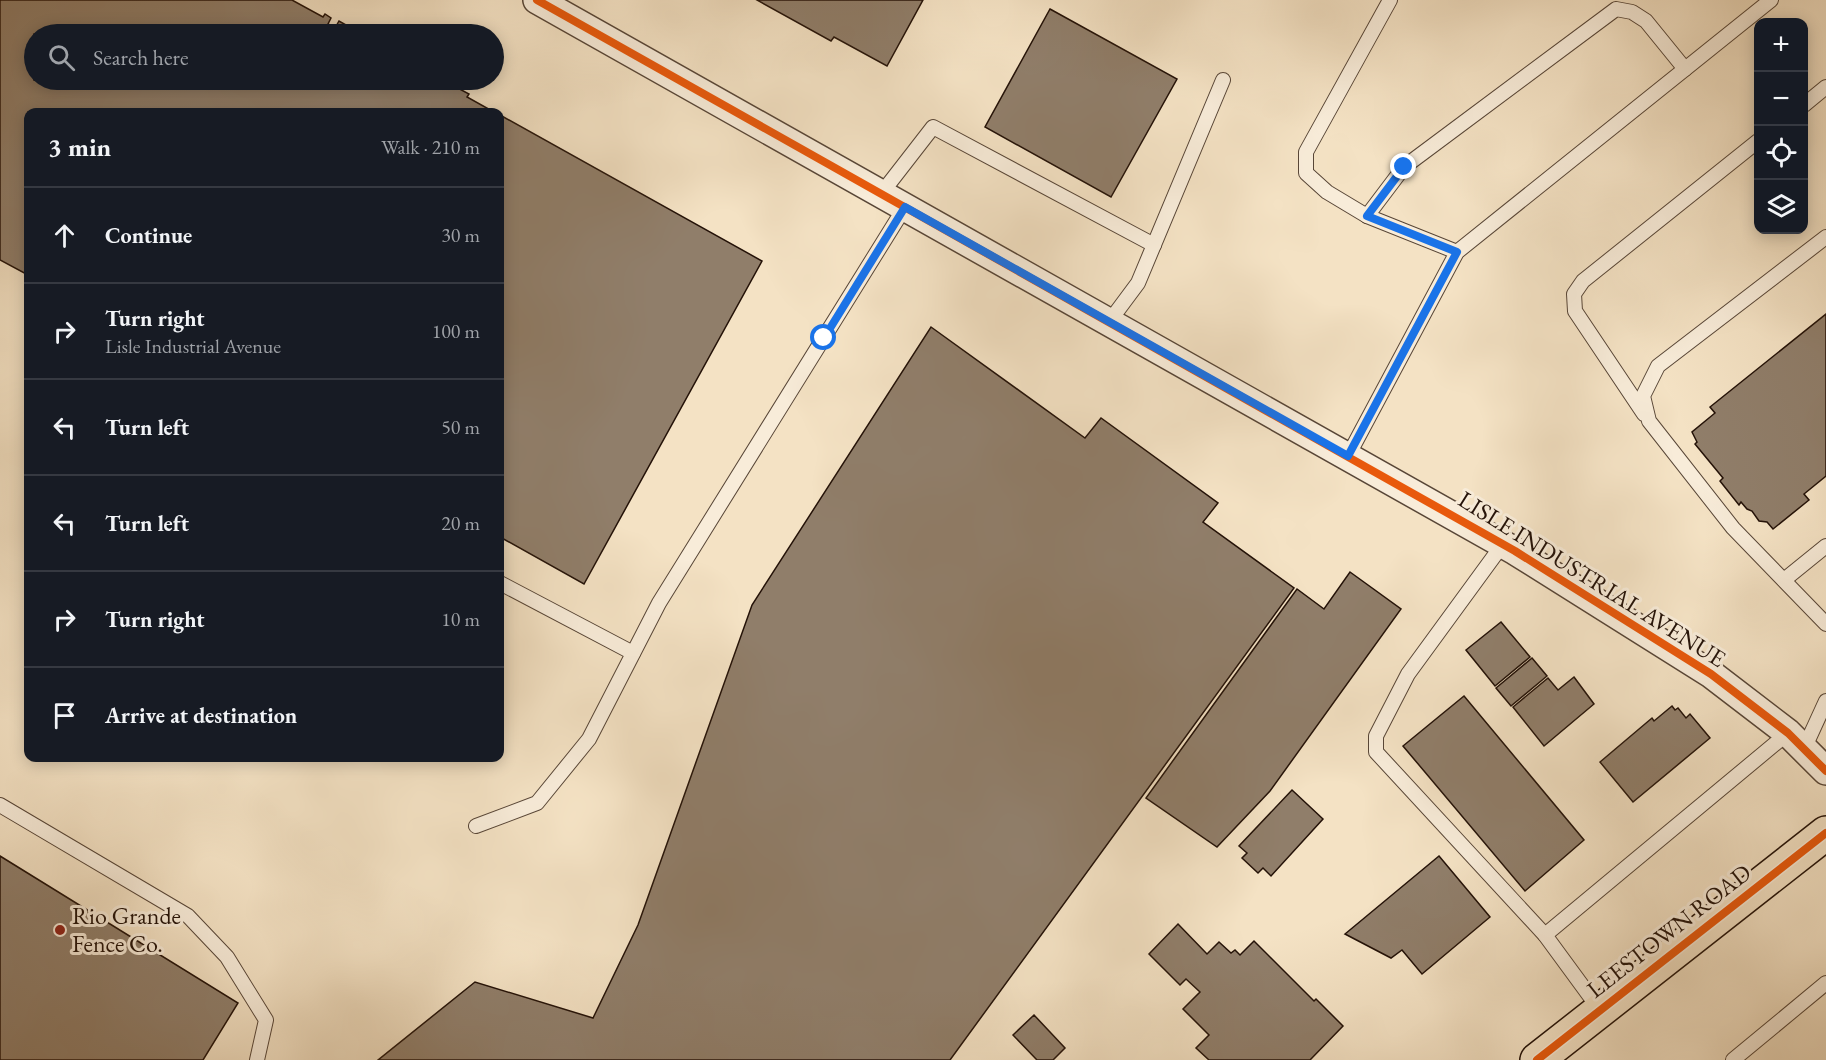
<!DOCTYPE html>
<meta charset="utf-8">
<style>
:root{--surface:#171b24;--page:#20242c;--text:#f1f3f6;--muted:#9ea1a6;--line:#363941}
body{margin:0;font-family:"EB Garamond",serif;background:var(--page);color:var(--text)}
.controls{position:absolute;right:18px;top:18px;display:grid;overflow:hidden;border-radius:12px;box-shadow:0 3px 15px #0003}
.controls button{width:54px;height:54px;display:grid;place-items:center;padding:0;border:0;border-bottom:2px solid var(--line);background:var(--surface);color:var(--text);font:30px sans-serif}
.stop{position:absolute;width:18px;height:18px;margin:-14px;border:4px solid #1a73e8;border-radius:50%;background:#fff}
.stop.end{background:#1a73e8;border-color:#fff;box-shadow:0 2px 6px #0008}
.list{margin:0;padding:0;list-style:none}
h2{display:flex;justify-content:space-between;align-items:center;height:78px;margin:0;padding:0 24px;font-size:26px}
h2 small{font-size:20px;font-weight:400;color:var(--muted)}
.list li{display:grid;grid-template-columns:39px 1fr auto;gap:18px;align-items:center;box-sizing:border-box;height:96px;padding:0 24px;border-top:2px solid var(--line)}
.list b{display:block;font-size:22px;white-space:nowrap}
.list p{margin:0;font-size:20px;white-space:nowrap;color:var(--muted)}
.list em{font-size:20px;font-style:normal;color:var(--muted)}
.icon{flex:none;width:33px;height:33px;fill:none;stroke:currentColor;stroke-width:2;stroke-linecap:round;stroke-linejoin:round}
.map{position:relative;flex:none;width:1826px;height:1060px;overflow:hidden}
.search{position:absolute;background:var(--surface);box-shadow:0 3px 15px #0003;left:24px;top:24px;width:480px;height:66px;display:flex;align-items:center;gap:15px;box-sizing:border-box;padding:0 21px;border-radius:33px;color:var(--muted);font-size:22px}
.panel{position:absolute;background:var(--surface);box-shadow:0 3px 15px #0003;left:24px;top:108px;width:480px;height:654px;border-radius:12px}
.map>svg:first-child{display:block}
.building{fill:#907e6a;stroke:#241208;stroke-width:1.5}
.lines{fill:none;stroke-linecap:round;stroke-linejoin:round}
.service-casing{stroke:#584637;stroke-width:16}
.minor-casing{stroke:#584637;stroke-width:30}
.primary-casing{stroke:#241208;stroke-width:36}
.service{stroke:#f8ecd9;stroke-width:14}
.minor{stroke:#f8ecd9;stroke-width:27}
.primary{stroke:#f4e2c4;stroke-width:33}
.cycleway-casing{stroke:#f8ecd9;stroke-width:11}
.cycleway{stroke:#e8590c;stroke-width:8}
.route{stroke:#1a73e8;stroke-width:8}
.poi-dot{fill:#8f2418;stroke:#f8ecd9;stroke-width:2}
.labels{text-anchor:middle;stroke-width:6;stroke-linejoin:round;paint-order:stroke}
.street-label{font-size:24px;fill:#241208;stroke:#f8ecd9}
.poi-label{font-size:24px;fill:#241208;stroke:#f8ecd9;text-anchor:start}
</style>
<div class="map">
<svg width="1826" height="1060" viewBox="0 0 1826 1060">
<rect width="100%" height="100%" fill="#f4e2c4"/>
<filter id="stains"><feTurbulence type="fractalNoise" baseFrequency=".00333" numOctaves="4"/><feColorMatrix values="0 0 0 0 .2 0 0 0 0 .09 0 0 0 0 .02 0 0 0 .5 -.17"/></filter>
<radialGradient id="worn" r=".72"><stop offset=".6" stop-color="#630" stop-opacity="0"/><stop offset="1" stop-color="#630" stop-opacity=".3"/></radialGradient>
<g class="building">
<path d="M0,0h292l31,17 2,-3 6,4 -3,6 7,4 4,-7 23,13h-328v46h409l26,14 -2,3 27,15h-466v163l-28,-15z"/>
<path d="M757,0h166l-36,66 -53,-29 -3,4z"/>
<path d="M1050,9l127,70 -66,118 -126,-70z"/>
<path d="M500,115l262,146 -178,323 -84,-47z"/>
<path d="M1826,314v162l-22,18 5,6 -36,29 -6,-7 -8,-1 -7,-10 -5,-2 -6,-7 -2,3 -19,-24 3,-3 -28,-34 2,-2 -5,-10 23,-19 -5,-6z"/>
<path d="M931,327l154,111 16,-20 117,85 -15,19 91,66 -344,472h-572l97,-78 118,36 45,-93 114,-320z"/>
<path d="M1350,572l51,37 -131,182 -53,56 -71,-49 151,-209 27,20z"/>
<path d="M1501,622l29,35 -35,29 -29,-36z"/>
<path d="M1532,658l15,18 -36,30 -15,-18z"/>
<path d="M1574,677l20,27 -50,42 -31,-39 35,-29 10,12z"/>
<path d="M1464,696l120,144 -59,51 -122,-145z"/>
<path d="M1672,706l3,4 3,-2 8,10 4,-4 20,24 -77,64 -33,-40 52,-44 2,3z"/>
<path d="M1292,790l31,29 -52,57 -8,-8 -5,5 -16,-15 5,-5 -8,-7z"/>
<path d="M0,856l238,147 -35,57h-203z"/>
<path d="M1439,856l51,61 -68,57 -20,-24 -11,8 -46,-24z"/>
<path d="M1178,924l29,30 12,-12 12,11 4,-3 5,5 14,-14 60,60 2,-2 27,27 -33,34h-101l-13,-12 13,-13 -26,-26 17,-17 -14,-13 -6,6 -31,-31z"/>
<path d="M1034,1015l31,33 -12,12h-16l-24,-25z"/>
</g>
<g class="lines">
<defs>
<g id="service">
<path d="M1390,0l-84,152v21l21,19 40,24 90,36"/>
<path d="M1804,105l22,-18"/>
<path d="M881,194l52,-67 221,118"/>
<path d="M1367,216l37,-49 212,-158 16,3 14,9 39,48"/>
<path d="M1826,237l-168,129 -15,30 6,25 84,107 93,96"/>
<path d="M1109,322l29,-39 85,-203"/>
<path d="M1644,414l-69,-103 -1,-17 9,-13 175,-140"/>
<path d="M1348,456l109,-204 314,-252"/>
<path d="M1503,544l-95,130 -32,62v16l169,183"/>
<path d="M1784,580l42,-34"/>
<path d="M500,583l133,70"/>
<path d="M1804,749l22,-48"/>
<path d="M0,805l188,111 39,41 39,63 -9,40"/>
<path d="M476,826l61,-23 52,-64 70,-136 246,-396"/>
<path d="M1600,1010l-55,-75 243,-202"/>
<path d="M1733,1060l93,-77"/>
</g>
<path id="minor" d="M537,0l978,551 196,123 77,59 38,38"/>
<path id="primary" d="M1537,1060l289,-227"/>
</defs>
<use href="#service" class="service-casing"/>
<use href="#minor" class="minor-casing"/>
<use href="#primary" class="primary-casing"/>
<use href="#service" class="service"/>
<use href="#minor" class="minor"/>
<use href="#primary" class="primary"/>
<defs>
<g id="cycleway">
<path d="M537,0l978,551 196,123 77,59 38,38"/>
<path d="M1537,1060l289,-227"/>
</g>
</defs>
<use href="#cycleway" class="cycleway-casing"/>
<use href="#cycleway" class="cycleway"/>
</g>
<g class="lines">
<path class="route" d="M824,338l81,-131 443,249 109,-204 -90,-36 37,-49"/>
</g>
<circle class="poi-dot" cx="60" cy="930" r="6"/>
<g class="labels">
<g class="street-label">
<text transform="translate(1592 579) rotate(32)" y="8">LISLE INDUSTRIAL AVENUE</text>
<text transform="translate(1669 931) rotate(-38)" y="8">LEESTOWN ROAD</text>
</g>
<g class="poi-label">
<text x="72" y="924">Rio Grande<tspan x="72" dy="28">Fence Co.</tspan></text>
</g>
</g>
<rect width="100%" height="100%" filter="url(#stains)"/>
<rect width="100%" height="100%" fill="url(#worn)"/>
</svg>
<div class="controls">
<button>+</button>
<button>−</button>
<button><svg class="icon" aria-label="locate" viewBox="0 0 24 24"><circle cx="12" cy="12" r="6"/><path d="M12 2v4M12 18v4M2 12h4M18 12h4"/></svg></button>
<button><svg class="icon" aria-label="layers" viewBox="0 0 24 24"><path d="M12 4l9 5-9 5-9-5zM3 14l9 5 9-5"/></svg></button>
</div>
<div class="stop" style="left:824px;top:338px"></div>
<div class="stop end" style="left:1404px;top:167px"></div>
<div class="search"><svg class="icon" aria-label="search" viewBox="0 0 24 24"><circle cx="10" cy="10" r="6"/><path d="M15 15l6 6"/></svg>Search here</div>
<section class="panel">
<h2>3 min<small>Walk · 210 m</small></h2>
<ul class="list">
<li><svg class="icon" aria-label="ahead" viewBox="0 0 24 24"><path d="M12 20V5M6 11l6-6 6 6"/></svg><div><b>Continue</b></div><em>30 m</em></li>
<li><svg class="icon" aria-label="right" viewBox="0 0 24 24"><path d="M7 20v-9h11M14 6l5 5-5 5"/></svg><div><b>Turn right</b><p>Lisle Industrial Avenue</p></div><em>100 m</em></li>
<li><svg class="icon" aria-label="left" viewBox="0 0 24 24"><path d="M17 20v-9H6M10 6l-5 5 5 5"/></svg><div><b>Turn left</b></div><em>50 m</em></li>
<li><svg class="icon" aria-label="left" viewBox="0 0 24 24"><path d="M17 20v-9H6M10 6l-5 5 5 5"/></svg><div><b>Turn left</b></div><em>20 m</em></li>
<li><svg class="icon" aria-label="right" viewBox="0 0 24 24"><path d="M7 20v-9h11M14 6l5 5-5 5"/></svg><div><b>Turn right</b></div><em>10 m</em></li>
<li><svg class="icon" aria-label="arrive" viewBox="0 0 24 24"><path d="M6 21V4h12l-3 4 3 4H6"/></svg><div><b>Arrive at destination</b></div></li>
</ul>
</section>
</div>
